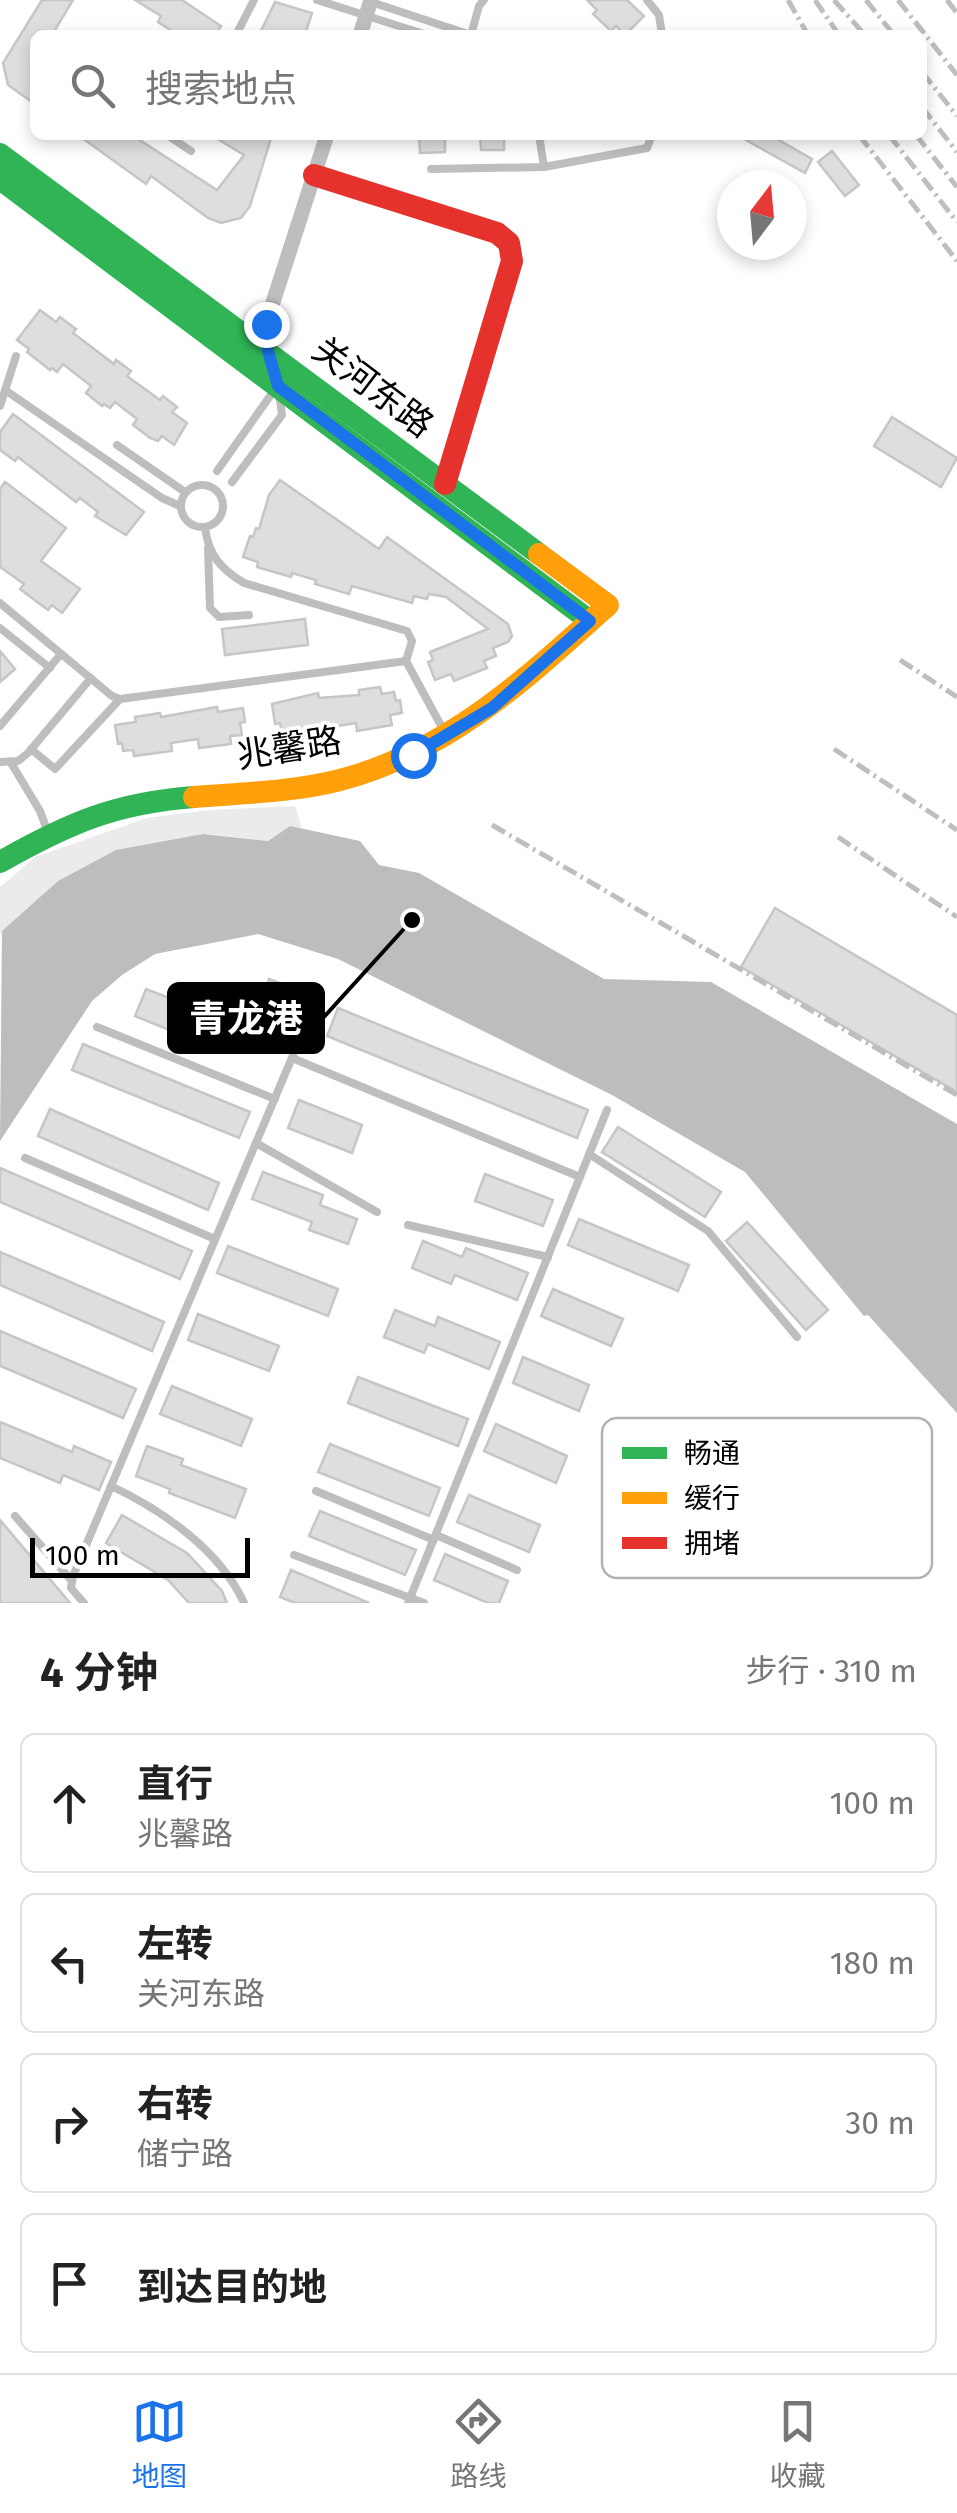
<!DOCTYPE html>
<html lang="zh">
<meta charset="utf-8">
<style>
:root{--surface:#fff;--page:#f2f2f2;--text:#222;--muted:#767676;--line:#e0e0e0;--accent:#1a73e8}
body{margin:0;font-family:"Fira Sans","Noto Sans SC",sans-serif;background:var(--page);color:var(--text)}
.compass{position:absolute;left:717px;top:170px;width:90px;height:90px;border-radius:50%;background:var(--surface);box-shadow:0 5px 15px #0003;rotate:16deg}
.scale{position:absolute;left:30px;bottom:25px;width:220px;box-sizing:border-box;padding-left:10px;border:5px solid #000;border-top:0;font-size:28px;line-height:35px;white-space:nowrap;color:#000;-webkit-text-stroke:8px #fff;paint-order:stroke}
.stop{position:absolute;width:30px;height:30px;margin:-22px;border:8px solid #1a73e8;border-radius:50%;background:#fff}
.stop.end{background:#1a73e8;border-color:#fff;box-shadow:0 2px 10px #0008}
.list{margin:0;padding:0;list-style:none}
h2{display:flex;justify-content:space-between;align-items:center;height:130px;margin:0;padding:0 40px;font-size:42px}
h2 small{font-size:32px;font-weight:400;color:var(--muted)}
.list li{display:grid;grid-template-columns:65px 1fr auto;gap:30px;align-items:center;box-sizing:border-box;height:140px;margin:0 20px 20px;padding:0 20px;border:2px solid var(--line);border-radius:15px}
.list b{display:block;font-size:38px;white-space:nowrap}
.list p{margin:0;font-size:32px;white-space:nowrap;color:var(--muted)}
.list em{font-size:32px;font-style:normal;color:var(--muted)}
.icon{flex:none;width:55px;height:55px;fill:none;stroke:currentColor;stroke-width:2;stroke-linecap:round;stroke-linejoin:round}
.map{position:relative;flex:none;width:957px;height:1603px;overflow:hidden}
.search{position:absolute;background:var(--surface);box-shadow:0 5px 15px #0003;left:30px;right:30px;top:30px;height:110px;display:flex;align-items:center;gap:25px;box-sizing:border-box;padding:0 35px;border-radius:15px;color:var(--muted);font-size:38px}
.sheet{height:770px;background:var(--surface)}
nav{display:flex;justify-content:space-around;align-items:center;box-sizing:border-box;height:140px;border-top:2px solid var(--line);background:var(--surface);font-size:28px;color:var(--muted)}
nav a{display:grid;justify-items:center;gap:5px}
nav .on{color:var(--accent)}
.map>svg:first-child{display:block}
.green{fill:#ebebeb}
.water{fill:#bdbdbd}
.building{fill:#dedede;stroke:#c6c6c6;stroke-width:2.5}
.lines{fill:none;stroke-linecap:round;stroke-linejoin:round}
.lane{stroke:#bebebe;stroke-width:8}
.street{stroke:#bebebe;stroke-width:15}
.fast{stroke:#30b455;stroke-width:22}
.slow{stroke:#ff9f0a;stroke-width:22}
.jam{stroke:#e5322d;stroke-width:22}
.rail{stroke:#bebebe;stroke-width:5;stroke-dasharray:15 5 2.5 5;stroke-linecap:butt}
.route{stroke:#1a73e8;stroke-width:12}
.labels{text-anchor:middle;stroke-width:8;stroke-linejoin:round;paint-order:stroke}
.street-label{font-size:35px;fill:#000;stroke:#fff}
.key{fill:#fff;stroke:#b2b2b2;stroke-width:2.5}
.key-label{font-size:28px;fill:#000}
.leader{fill:none;stroke:#000;stroke-width:4}
.callout-dot{fill:#000;stroke:#fff;stroke-width:4}
.callout{fill:#000;stroke:#000;stroke-width:4}
.callout-label{font-size:38px;text-anchor:middle;font-weight:bold;fill:#fff}
</style>
<div class="map">
<svg width="957" height="1603" viewBox="0 0 957 1603">
<rect width="100%" height="100%" fill="#fff"/>
<path class="green" d="M295,806l7,22 -12,-2 -22,15 -60,-7 -150,47 -58,53v-47l35,-30 112,-39 63,-8z"/>
<path class="water" d="M290,826l70,15 19,24 40,8 185,106 107,3 246,142v289l-89,-98 -4,1 -119,-144 -133,-77 -274,-136 -80,-25 -103,20 -33,21 -30,26 -92,140 2,-210 56,-50 58,-31 87,-16 65,7z"/>
<g class="building">
<path d="M42,0h31l-21,35h-17v69l-27,-19 -5,-22z"/>
<path d="M135,0h47l39,26 -6,9h-37l-20,-13 3,-6z"/>
<path d="M587,0h40l17,16 -19,19 -9,-9 -5,5 -18,-17 4,-4z"/>
<path d="M275,2l37,11 -7,22h-46z"/>
<path d="M78,135h54l85,55 27,-35 -33,-20h61l-22,71 -9,12 -20,5 -13,-5 -57,-42 -5,8z"/>
<path d="M419,135h26v17l-25,1z"/>
<path d="M480,135h24v15h-23z"/>
<path d="M737,135h33l42,24 -7,14z"/>
<path d="M832,151l27,34 -14,11 -27,-34z"/>
<path d="M40,310l16,12 4,-5 16,12 -3,4 41,31 2,-4 15,11 -4,5 33,24 3,-4 14,11 -5,5 15,11 -13,22 -12,-9 -4,5 -8,-3 -17,-13 4,-6 -22,-17 -5,6 -6,-4 -2,2 -16,-13 5,-7 -28,-22 -6,8 -5,-4 -2,2 -23,-18 2,-3 -12,-9z"/>
<path d="M13,414l131,98 -18,23 -31,-19 3,-4 -18,-14 -4,4 -58,-45 -3,4 -15,-11v-18z"/>
<path d="M892,417l65,41 -16,29 -67,-41z"/>
<path d="M280,480l99,69 8,-12 121,87 4,12 -4,6 -15,6 3,8 -12,5 3,7 -33,13 -3,-7 -16,6 -7,-18 5,-2 -3,-8 58,-23 -42,-32 -17,-3 -2,5 -13,-3 -2,7 -60,-17 -3,8 -34,-10 1,-4 -24,-7 -1,4 -34,-10 1,-5 -15,-5 7,-21 3,1 3,-9 3,1 10,-34z"/>
<path d="M5,482l61,46 -25,33 39,28 -18,24 -10,-8 -4,5 -28,-21 4,-5 -24,-17v-78z"/>
<path d="M305,619l3,26 -83,10 -3,-26z"/>
<path d="M0,651l15,18 -15,13z"/>
<path d="M380,687l2,7 12,-2 2,9 4,-1 2,13 -12,2 2,10 -35,6 -1,-8 -25,4 1,5 -38,6 -1,-7 -11,2 -2,-10 -5,1 -3,-20 46,-11 1,5 40,-3v-5z"/>
<path d="M217,707l1,5 25,-4 2,14 -5,1 2,12 -12,1 1,8 -32,4 -1,-9 -27,4 1,8 -38,5 -1,-6 -10,1 -1,-8 -4,1 -3,-19 21,-3 -1,-5 25,-4 1,4z"/>
<path d="M775,908l182,107v77l-216,-125z"/>
<path d="M269,979l39,15 -10,25 -36,-14 -6,17 -34,-14 -8,19 -35,-14 -7,18 -37,-15 11,-27 34,13 7,-17 35,14 6,-16 35,13z"/>
<path d="M338,1008l250,102 -11,28 -250,-102z"/>
<path d="M83,1044l167,68 -11,26 -167,-68z"/>
<path d="M299,1100l63,25 -10,28 -64,-25z"/>
<path d="M50,1109l169,74 -11,27 -170,-74z"/>
<path d="M618,1127l103,65 -16,25 -103,-65z"/>
<path d="M0,1168l192,83 -12,28 -180,-77z"/>
<path d="M263,1172l60,23 -3,10 37,14 -9,25 -39,-14 3,-8 -60,-23z"/>
<path d="M485,1174l68,26 -10,26 -68,-25z"/>
<path d="M579,1219l110,46 -11,26 -110,-46z"/>
<path d="M747,1222l81,88 -22,20 -80,-89z"/>
<path d="M423,1241l39,16 4,-9 62,25 -11,27 -62,-25 -4,9 -39,-16z"/>
<path d="M228,1246l110,43 -10,27 -111,-43z"/>
<path d="M0,1252l164,70 -12,29 -152,-66z"/>
<path d="M553,1289l70,30 -12,27 -70,-30z"/>
<path d="M395,1310l40,16 3,-9 62,25 -11,27 -61,-25 -4,9 -40,-16z"/>
<path d="M198,1314l81,32 -10,25 -81,-31z"/>
<path d="M0,1331l136,58 -13,29 -123,-52z"/>
<path d="M523,1357l66,28 -10,26 -66,-28z"/>
<path d="M358,1377l110,42 -10,27 -110,-43z"/>
<path d="M172,1386l80,33 -11,27 -81,-32z"/>
<path d="M0,1422l72,30 2,-6 37,16 -12,28 -36,-15 -3,8 -60,-25z"/>
<path d="M496,1424l71,32 -11,27 -72,-32z"/>
<path d="M330,1444l110,44 -11,28 -111,-44z"/>
<path d="M147,1446l36,13 -2,6 65,24 -11,29 -66,-25 1,-4 -34,-13z"/>
<path d="M469,1495l71,30 -11,27 -72,-30z"/>
<path d="M320,1511l96,39 -11,25 -96,-39z"/>
<path d="M122,1515l65,38 35,38 5,12h-38l-21,-23 -62,-37z"/>
<path d="M0,1520l70,83h-70z"/>
<path d="M445,1554l63,27 -9,22h-11l-54,-23z"/>
<path d="M291,1570l78,33h-74l-15,-6z"/>
</g>
<g class="lines">
<g class="lane">
<path d="M317,0l110,35"/>
<path d="M647,0l12,15 3,20"/>
<path d="M371,2l100,33"/>
<path d="M236,35l18,-35"/>
<path d="M471,35l8,-29 5,-6"/>
<path d="M167,135l24,16"/>
<path d="M539,135l5,32"/>
<path d="M431,169l113,-2 103,-19 5,-13"/>
<path d="M5,390l157,108 18,8"/>
<path d="M0,406l16,-50"/>
<path d="M117,445l68,47"/>
<path d="M217,471l58,-82"/>
<path d="M232,482l50,-67 -3,-22"/>
<circle cx="202" cy="506" r="21"/>
<path d="M205,528c4,28 16,41 39,55l163,48 5,10 -6,20 38,70"/>
<path d="M208,548l2,60 9,9 30,-2"/>
<path d="M0,603l112,93 8,3 286,-38"/>
<path d="M0,628l50,40"/>
<path d="M0,726l61,-72"/>
<path d="M31,749l24,20 65,-70"/>
<path d="M0,762l18,-1 10,-8 63,-75"/>
<path d="M11,763l29,48 7,19"/>
<path d="M97,1027l178,72"/>
<path d="M292,1058l288,119"/>
<path d="M256,1143l121,69"/>
<path d="M589,1154l119,77 89,106"/>
<path d="M25,1158l190,81"/>
<path d="M408,1225l140,32"/>
<path d="M111,1486c51,24 109,64 133,117"/>
<path d="M316,1491l118,49"/>
<path d="M15,1516l57,65"/>
<path d="M436,1535l81,35"/>
<path d="M294,1555l130,48"/>
<path d="M84,1603l-13,-15 2,-12 245,-580"/>
<path d="M408,1603l199,-493"/>
</g>
<g class="street">
<path d="M360,35l11,-35"/>
<path d="M269,356l-3,-32 61,-189"/>
</g>
<g class="fast">
<path d="M0,154l539,400"/>
<path d="M0,179l590,442"/>
<path d="M0,862c69,-39 115,-59 194,-65"/>
</g>
<path class="slow" d="M194,797c49,-4 99,-5 146,-17 108,-28 187,-102 268,-175l-69,-51"/>
<path class="jam" d="M314,175l183,58 12,10 3,18 -67,223"/>
<g class="rail">
<path d="M788,0l20,35"/>
<path d="M815,0l24,35"/>
<path d="M834,0l31,35"/>
<path d="M866,0l28,35"/>
<path d="M898,0l59,75"/>
<path d="M947,0l10,13"/>
<path d="M922,72l35,44"/>
<path d="M922,107l35,45"/>
<path d="M859,135l98,126"/>
<path d="M889,135l68,87"/>
<path d="M916,135l41,52"/>
<path d="M900,660l57,37"/>
<path d="M834,749l123,81"/>
<path d="M492,825l465,270"/>
<path d="M838,837l119,80"/>
</g>
</g>
<g class="lines">
<path class="route" d="M266,324l2,27 10,35 312,235 -98,87 -79,47"/>
</g>
<g class="labels">
<g class="street-label">
<text transform="translate(373 387) rotate(37)" y="12">关河东路</text>
<text transform="translate(289 748) rotate(-9)" y="12">兆馨路</text>
</g>
</g>
<rect x="602" y="1418" width="330" height="160" rx="15" class="key"/>
<rect x="622" y="1447" width="45" height="12" fill="#30b455"/>
<rect x="622" y="1492" width="45" height="12" fill="#ff9f0a"/>
<rect x="622" y="1537" width="45" height="12" fill="#e5322d"/>
<g class="key-label">
<text x="684" y="1463">畅通</text>
<text x="684" y="1508">缓行</text>
<text x="684" y="1553">拥堵</text>
</g>
<path class="leader" d="M412 920L323 1018"/>
<circle class="callout-dot" cx="412" cy="920" r="10"/>
<rect class="callout" x="169" y="984" width="154" height="68" rx="10"/>
<g class="callout-label">
<text x="246" y="1032">青龙港</text>
</g>
</svg>
<svg class="compass" viewBox="-18 -18 36 36"><path d="M0-13l5 13h-10z" fill="#e53935"/><path d="M0 13l5-13h-10z" fill="#767676"/></svg>
<div class="scale">100 m</div>
<div class="stop" style="left:413px;top:755px"></div>
<div class="stop end" style="left:266px;top:324px"></div>
<div class="search"><svg class="icon" aria-label="search" viewBox="0 0 24 24"><circle cx="10" cy="10" r="6"/><path d="M15 15l6 6"/></svg>搜索地点</div>
</div>
<section class="sheet">
<h2>4 分钟<small>步行 · 310 m</small></h2>
<ul class="list">
<li><svg class="icon" aria-label="ahead" viewBox="0 0 24 24"><path d="M12 20V5M6 11l6-6 6 6"/></svg><div><b>直行</b><p>兆馨路</p></div><em>100 m</em></li>
<li><svg class="icon" aria-label="left" viewBox="0 0 24 24"><path d="M17 20v-9H6M10 6l-5 5 5 5"/></svg><div><b>左转</b><p>关河东路</p></div><em>180 m</em></li>
<li><svg class="icon" aria-label="right" viewBox="0 0 24 24"><path d="M7 20v-9h11M14 6l5 5-5 5"/></svg><div><b>右转</b><p>储宁路</p></div><em>30 m</em></li>
<li><svg class="icon" aria-label="arrive" viewBox="0 0 24 24"><path d="M6 21V4h12l-3 4 3 4H6"/></svg><div><b>到达目的地</b></div></li>
</ul>
</section>
<nav>
<a class="on"><svg class="icon" aria-label="map" viewBox="0 0 24 24"><path d="M3 6l6-2 6 2 6-2v14l-6 2-6-2-6 2zM9 4v14M15 6v14"/></svg>地图</a>
<a><svg class="icon" aria-label="directions" viewBox="0 0 24 24"><path d="M12 3l9 9-9 9-9-9zM9 14v-3h6M13 9l2 2-2 2"/></svg>路线</a>
<a><svg class="icon" aria-label="saved" viewBox="0 0 24 24"><path d="M7 4h10v16l-5-4-5 4z"/></svg>收藏</a>
</nav>
